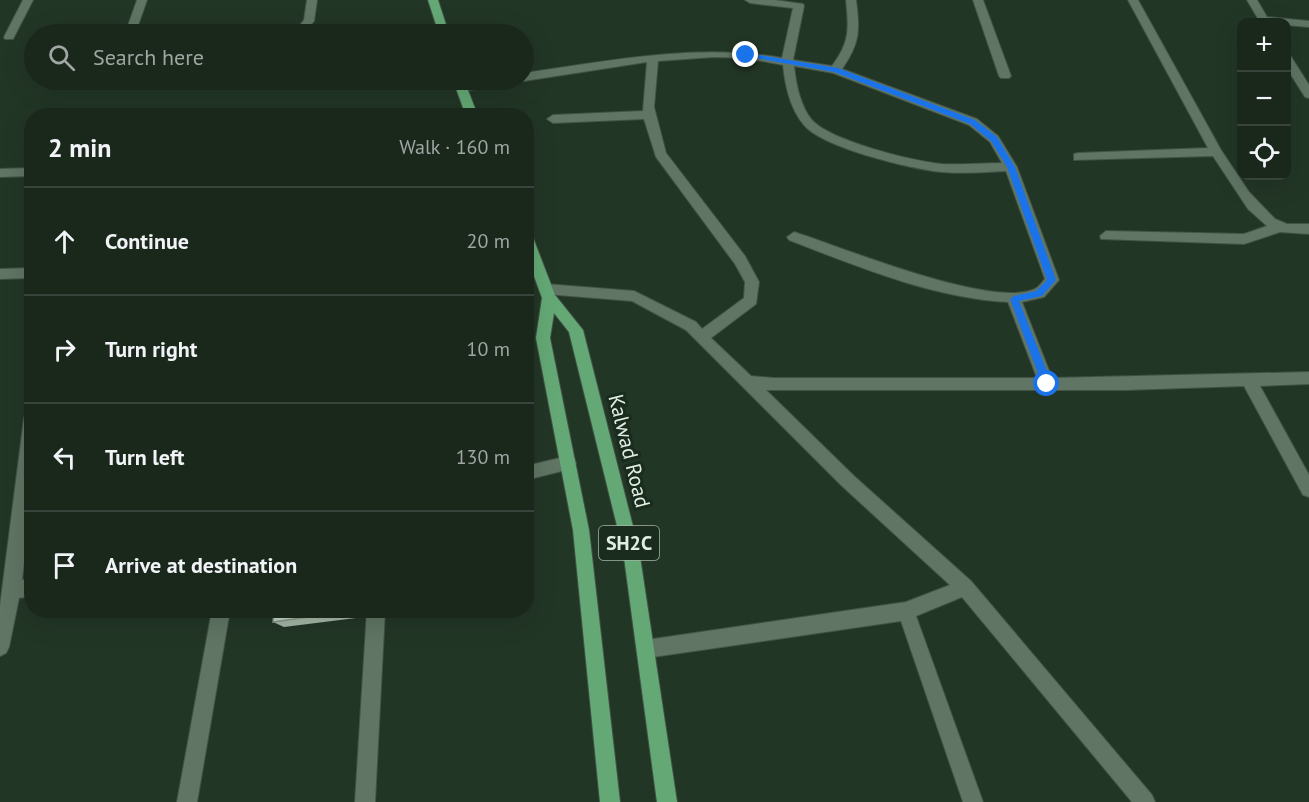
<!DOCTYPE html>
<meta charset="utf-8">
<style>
:root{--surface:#1a281c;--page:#233025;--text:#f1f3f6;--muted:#9fa6a3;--line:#38443b}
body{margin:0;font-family:"PT Sans",sans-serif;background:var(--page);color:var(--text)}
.controls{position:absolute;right:18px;top:18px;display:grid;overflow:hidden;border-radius:12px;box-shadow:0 6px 24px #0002}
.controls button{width:54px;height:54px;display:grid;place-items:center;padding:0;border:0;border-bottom:2px solid var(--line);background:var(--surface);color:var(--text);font:30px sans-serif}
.stop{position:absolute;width:18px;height:18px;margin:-14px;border:4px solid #1a73e8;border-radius:50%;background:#fff}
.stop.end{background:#1a73e8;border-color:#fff;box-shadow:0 2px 6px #0008}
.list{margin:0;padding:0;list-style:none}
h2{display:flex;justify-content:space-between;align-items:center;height:78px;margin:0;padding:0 24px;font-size:26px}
h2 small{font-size:20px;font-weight:400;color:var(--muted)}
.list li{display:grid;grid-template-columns:39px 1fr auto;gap:18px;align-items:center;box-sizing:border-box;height:108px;padding:0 24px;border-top:2px solid var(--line)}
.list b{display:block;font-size:22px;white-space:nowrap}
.list em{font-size:20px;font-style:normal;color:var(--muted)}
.icon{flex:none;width:33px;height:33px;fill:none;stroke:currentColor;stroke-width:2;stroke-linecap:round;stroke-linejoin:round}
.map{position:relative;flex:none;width:1309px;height:802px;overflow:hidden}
.search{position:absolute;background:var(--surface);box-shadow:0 6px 24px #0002;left:24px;top:24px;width:510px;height:66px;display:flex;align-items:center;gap:15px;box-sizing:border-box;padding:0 21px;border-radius:33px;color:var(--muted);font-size:22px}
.panel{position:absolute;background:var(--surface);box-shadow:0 6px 24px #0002;left:24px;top:108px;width:510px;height:510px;border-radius:24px}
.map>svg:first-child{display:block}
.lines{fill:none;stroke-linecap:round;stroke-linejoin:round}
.street-casing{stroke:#425346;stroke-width:2}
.primary-casing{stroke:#425346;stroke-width:2}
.street{fill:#607564;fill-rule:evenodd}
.primary{fill:#64a975;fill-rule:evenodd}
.wall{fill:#a2b5a4}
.shaded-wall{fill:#849486}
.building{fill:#bcd3bf;stroke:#849486;stroke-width:1.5}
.route{fill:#1a73e8}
.labels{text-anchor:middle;stroke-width:6;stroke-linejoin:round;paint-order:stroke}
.shield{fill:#192c1d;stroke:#a6b4a8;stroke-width:1.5}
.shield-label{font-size:20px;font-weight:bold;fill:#e2eee4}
.street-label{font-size:21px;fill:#e2eee4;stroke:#192c1d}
</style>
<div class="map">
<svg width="1309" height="802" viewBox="0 0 1309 802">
<rect width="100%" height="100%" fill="#223626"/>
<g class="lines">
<defs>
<g id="street">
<path d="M23,0h10l-20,39h-8l-1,-2z"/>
<path d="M137,0h10l-12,34h-10z"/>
<path d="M307,0h10l-3,21 -11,13h-10l11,-14z"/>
<path d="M745,0h30l28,4 1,2 -11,54 39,6c18,-24 17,-37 14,-66h10c4,31 4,43 -14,69l135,50 21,17 19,31 42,113 -15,17 -22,5 30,76 257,-6v12l-49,2 49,89v22l-6,-2 -59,-109 -118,4h-360l88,86 117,105 181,214 3,7h-23l-170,-205 -46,19 67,186h-20l-62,-181 -255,37 -6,-3 -3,-6 3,-6 6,-3 260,-38 44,-17 -108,-99 -156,-156 -54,-29 -86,-7 -7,-5 7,-5 88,7 62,31 6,7 42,-31 1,-16 -10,-18 -79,-107 -12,-38 -91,4 -6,-4 6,-4 90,-4 4,-49 -123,19 -4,-1h4v-7c86,-12 172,-30 258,-15l11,-50 -43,-5zM714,57l32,1 37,7c2,20 7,44 21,60 19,23 108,44 138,47 21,2 43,0 64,-1l39,108c-3,3 -6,8 -10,10 -44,20 -193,-42 -241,-57l-7,5 2,3c70,27 144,58 219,62l29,76h-263l-23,-2 -40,-38 45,-34 3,-22 -14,-26 -79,-103 -12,-46 4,-46zM794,66l39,7 136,52 21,17 12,21c-20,0 -40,2 -60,1 -29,-3 -113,-23 -131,-45 -11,-14 -15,-35 -17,-53z"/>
<path d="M973,0h10l28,76 -2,2h-8l-2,-2z"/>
<path d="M1128,0h10l83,150 28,42 26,27 12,5h22v10l-29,-2 -36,12 -143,-5 -1,-3 6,-5 138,3 23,-8 -19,-17 -35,-53 -139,4v-6l4,-1 130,-5z"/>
<path d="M1247,0h10l10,17 42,4v6l-23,-2v-3h-26z"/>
<path d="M1286,54l4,1 19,30v13l-4,-1 -19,-30z"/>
<path d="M489,80h27l-6,4 -48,7 -6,-4 6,-4z"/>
<path d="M32,168v8l-32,1v-8z"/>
<path d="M32,268v10l-32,1v-10z"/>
<path d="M32,412v80l-10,88 10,-2v18l-13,2 -10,49 -3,6 -6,3v-50l24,-188 3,-5z"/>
<path d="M568,456l6,2 2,5 -2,5 -48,12v-14z"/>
<path d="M212,610h18l-33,192h-20z"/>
<path d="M367,610h18l-10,192h-20z"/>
</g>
<g id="primary">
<path d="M428,0h10l11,34h-10z"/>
<path d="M453,80h11l14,36h-12z"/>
<path d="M526,230l6,5 23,60 28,35 56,220 38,252h-20l-34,-252 -54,-218 -15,-19 -4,25 39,192 31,272h-20l-27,-272 -37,-192 6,-40 -16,-44z"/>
</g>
</defs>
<use href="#street" class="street-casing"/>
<use href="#primary" class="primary-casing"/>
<use href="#street" class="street"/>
<use href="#primary" class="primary"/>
</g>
<path class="wall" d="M274,610h91l-1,7 -80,10 -11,-5z"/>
<path class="shaded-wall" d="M356,610h9l-1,7 -8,-6z"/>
<path class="building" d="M274,610h82l-83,12z"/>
<path class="route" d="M746,53l92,15 137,52 22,17 18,30 41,113 -14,16 -23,5 33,83 -2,3 -3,1 -5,-4 -32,-85 4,-3 22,-5 11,-11 -40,-113 -16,-26 -21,-17 -136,-52 -90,-16z"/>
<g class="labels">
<rect class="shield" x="599" y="526" width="60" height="34" rx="4.5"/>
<g class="shield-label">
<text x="629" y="550">SH2C</text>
</g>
<g class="street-label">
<text transform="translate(629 451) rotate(76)" y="7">Kalwad Road</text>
</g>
</g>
</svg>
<div class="controls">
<button>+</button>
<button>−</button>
<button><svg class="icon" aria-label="locate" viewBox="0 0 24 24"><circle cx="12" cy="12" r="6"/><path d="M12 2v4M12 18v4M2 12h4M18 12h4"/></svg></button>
</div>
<div class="stop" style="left:1047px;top:384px"></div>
<div class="stop end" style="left:746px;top:55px"></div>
<div class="search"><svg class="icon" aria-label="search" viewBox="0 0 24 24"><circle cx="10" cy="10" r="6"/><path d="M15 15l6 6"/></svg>Search here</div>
<section class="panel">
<h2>2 min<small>Walk · 160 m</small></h2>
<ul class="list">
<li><svg class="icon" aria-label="ahead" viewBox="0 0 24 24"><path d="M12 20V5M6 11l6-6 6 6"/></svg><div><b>Continue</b></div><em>20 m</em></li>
<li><svg class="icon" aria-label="right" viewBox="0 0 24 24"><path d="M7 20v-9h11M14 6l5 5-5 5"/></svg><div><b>Turn right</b></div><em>10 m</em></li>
<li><svg class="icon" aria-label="left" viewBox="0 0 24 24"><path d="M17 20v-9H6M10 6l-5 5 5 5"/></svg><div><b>Turn left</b></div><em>130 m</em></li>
<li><svg class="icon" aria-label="arrive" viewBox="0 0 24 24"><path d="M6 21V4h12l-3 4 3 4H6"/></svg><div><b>Arrive at destination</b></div></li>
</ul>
</section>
</div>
